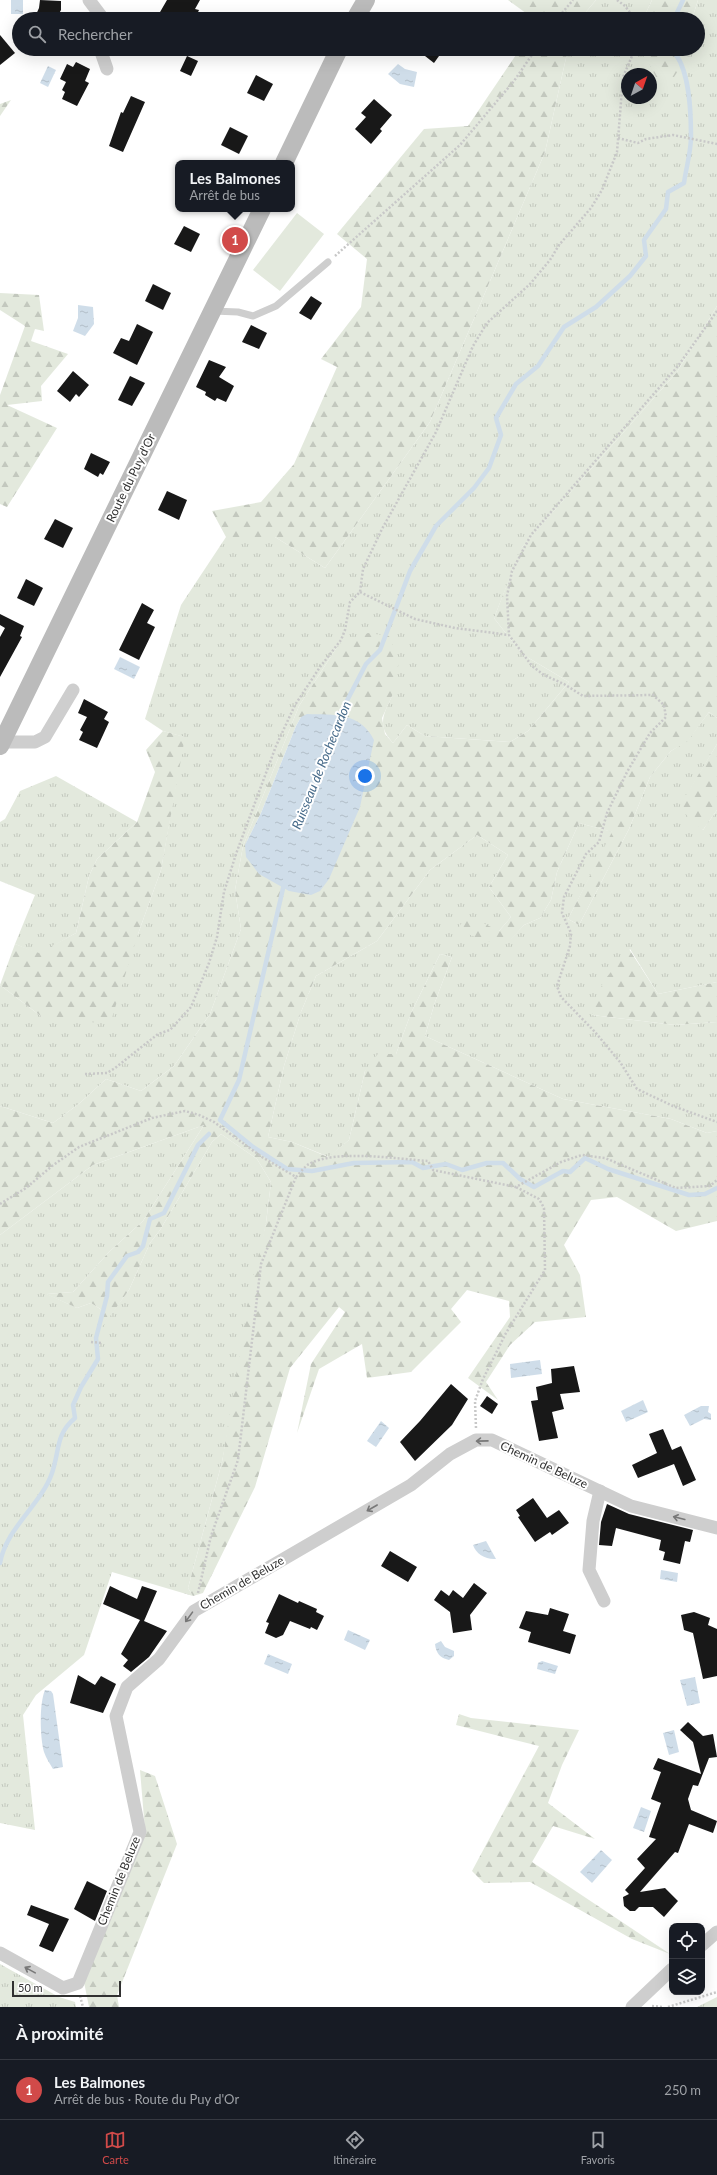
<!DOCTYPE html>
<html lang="fr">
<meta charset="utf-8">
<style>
:root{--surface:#171b24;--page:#242831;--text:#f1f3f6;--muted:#9ea1a6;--line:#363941;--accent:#d14a49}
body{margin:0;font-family:Lato,sans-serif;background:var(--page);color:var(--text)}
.controls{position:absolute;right:12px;bottom:12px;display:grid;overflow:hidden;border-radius:8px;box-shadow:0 4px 16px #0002}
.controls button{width:36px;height:36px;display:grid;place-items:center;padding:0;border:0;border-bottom:1px solid var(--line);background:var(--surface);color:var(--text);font:20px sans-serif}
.compass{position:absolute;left:621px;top:68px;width:36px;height:36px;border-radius:50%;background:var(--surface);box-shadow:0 4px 16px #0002;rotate:40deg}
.scale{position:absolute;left:12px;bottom:10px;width:109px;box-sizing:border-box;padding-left:4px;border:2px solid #313131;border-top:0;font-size:11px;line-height:14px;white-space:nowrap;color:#313131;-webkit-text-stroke:3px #fff;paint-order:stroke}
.you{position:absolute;left:365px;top:776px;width:14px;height:14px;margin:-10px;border:3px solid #fff;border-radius:50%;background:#1a73e8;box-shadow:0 0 0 6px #1a73e833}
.badge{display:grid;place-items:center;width:26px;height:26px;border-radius:50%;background:var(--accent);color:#fff;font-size:13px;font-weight:700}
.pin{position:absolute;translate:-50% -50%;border:2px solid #fff;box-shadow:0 1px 4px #0006}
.popup{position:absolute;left:175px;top:160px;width:120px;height:52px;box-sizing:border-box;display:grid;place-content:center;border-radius:8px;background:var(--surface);filter:drop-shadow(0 1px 3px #0005);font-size:13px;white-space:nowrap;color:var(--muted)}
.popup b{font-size:15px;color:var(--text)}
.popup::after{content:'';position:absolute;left:50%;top:100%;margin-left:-8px;border:8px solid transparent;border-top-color:var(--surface)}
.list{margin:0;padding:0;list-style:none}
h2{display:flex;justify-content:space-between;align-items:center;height:52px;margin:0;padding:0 16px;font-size:17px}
h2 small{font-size:13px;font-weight:400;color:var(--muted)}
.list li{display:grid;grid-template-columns:26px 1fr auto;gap:12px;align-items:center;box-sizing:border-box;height:60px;padding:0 16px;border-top:1px solid var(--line)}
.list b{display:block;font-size:15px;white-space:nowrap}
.list p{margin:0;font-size:13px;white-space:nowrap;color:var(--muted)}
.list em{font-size:13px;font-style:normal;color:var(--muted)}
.icon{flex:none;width:22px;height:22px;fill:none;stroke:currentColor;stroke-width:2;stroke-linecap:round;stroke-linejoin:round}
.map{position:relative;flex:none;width:717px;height:2007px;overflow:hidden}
.search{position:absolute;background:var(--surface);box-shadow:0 4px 16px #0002;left:12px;right:12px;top:12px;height:44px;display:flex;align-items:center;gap:10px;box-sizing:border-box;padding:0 14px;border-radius:22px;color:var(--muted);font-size:15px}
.sheet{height:112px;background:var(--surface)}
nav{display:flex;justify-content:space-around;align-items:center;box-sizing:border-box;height:56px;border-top:1px solid var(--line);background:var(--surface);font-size:11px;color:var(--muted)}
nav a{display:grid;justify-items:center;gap:2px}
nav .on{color:var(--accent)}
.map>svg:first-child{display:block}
.grass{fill:url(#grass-tufts);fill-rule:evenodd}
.forest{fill:url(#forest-firs);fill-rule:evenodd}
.pitch{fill:#e3e9dd}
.water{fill:url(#water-ripples)}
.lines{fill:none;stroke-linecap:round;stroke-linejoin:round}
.stream{stroke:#cfdde9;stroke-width:4.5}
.building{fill:#181818}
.path{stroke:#c8c8c8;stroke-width:2.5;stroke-dasharray:2 2;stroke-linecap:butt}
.lane{stroke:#cecece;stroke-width:7}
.street{stroke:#cecece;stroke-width:13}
.secondary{stroke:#bbb;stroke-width:18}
.oneway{stroke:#787878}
.labels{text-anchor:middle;stroke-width:4;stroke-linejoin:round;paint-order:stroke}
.street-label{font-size:12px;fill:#313131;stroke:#fff}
.water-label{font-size:13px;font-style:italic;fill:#476b8a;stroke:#fff}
</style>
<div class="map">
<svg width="717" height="2007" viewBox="0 0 717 2007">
<defs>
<pattern id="grass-tufts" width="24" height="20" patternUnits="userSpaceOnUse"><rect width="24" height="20" fill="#e3e9dd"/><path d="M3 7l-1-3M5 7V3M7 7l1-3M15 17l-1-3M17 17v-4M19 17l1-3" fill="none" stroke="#c3c8be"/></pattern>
<pattern id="forest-firs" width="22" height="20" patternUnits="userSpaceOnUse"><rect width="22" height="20" fill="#e3e9dd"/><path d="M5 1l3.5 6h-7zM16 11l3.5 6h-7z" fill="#c3c8be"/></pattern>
<pattern id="water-ripples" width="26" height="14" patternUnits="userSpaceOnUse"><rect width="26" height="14" fill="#cfdde9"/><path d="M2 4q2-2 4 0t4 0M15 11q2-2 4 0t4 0" fill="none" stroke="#b2bec8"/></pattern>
</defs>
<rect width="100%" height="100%" fill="#fff"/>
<g class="grass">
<path d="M596,0h56l-9,19h-63z"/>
<path d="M698,0h19v306l-40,66 -155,175 -28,71 28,36 47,28 -41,49 -18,11 -85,-6 -18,-11 -14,18c-16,-17 -10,-28 -1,-47l-53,-52 -40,62 -56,140 -8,44 6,39 -31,85 -36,52 -33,25 -35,-12 -26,24 -27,20 -53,-17v-121l42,32 96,-83 23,-64 23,-133 -21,-6 -18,-12 36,-114 45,-68h49l50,31 105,-146 115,-270 23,-103h73l4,6 42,2 1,-8h10v-30h-6zM627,74h24v24h-24z"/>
<path d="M709,712l8,6v26l-36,61 22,25 14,-20v172l-59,12 -28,-45 -38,66 83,10 42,-3v109l-10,2 -36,-14 -108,-20 -138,-63 10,-34 17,-45 -12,-3 -29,59 -15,41 -31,17 -16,69 -20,17 -37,-15 -24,-5 16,-71 17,-54 15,-36 61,-35 53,-71 47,-35 31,20 -19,32 22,30 -12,14 8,12 17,-18 16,-7 11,-18 6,-28 22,-49 34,9 -45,87 11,6 50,-96 21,-52 21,-26 17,-11z"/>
<path d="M56,776l81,46 -40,37 -8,17 -13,57 -37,21 -24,-10 20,-49 -35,-14v-59l5,-3 15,-28z"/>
<path d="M204,1125l-61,96 -34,31 -36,40 -26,2 30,14 14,-5 14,9 -9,22 33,-44 21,-47 10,-13 52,-88 9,-8 36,25 14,23 -5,41 -44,239 -34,126 5,8 -81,-24 -28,83 -48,40 -13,20 12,115 -35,-7v-588l93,-70z"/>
<path d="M0,1964l59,33 16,5 1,5h-76z"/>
<path d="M717,1997v10h-20z"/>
</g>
<g class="forest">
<path d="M508,0h88l-16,19h-46z"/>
<path d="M652,0h46l-6,19h-49z"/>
<path d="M520,49h48l-23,103 -115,270 -105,146 -50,-31h-49l-14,-26 49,-9 33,-38 43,-97 -16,-8 40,-52 6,-48 -30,-25 87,-105 44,-3z"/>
<path d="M641,49h47l-1,8 -15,23 -16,-3z"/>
<path d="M11,100l-11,16v-12z"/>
<path d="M0,293l39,2 5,36 -9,-2 -4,12 37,13 -27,32 1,15 -35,4 50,23 -50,79 -7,-3v-109l25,-69 -25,-16z"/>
<path d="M717,306v412l-8,-6 -21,29 -17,10 -21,26 -21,52 -50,96 -11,-6 44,-87 -33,-9 -22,49 -6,28 -11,18 -16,7 -16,18 -22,-2 -29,-11 10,-15 32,16 12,-14 -22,-30 19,-32 -31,-20 -47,35 -53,71 -61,35 -15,36 -17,54 -16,71 24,5 36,15 21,-17 16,-69 13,-17h18l15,-41 29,-59 12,3 -17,45 -10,34 138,63 108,20 36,14 10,-2v90l-41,10 -59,-34 -26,3 -27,45 16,30 6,42 -51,5 -25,23 -24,37 12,18 -30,-22 42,-61 -1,-16 -42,-11 -16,19 10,13 -50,50 -44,6 -5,-34 -43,25 -22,64 14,-69 34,-52 -6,-5 -49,61 -35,119 -52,106 -10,3 -5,-8 34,-126 27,-166 17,-73 5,-41 -14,-23 -36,-25 -9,8 -52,88 -10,13 -21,47 -34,47 10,-25 -14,-9 -14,5 -31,-14 27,-2 36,-40 34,-31 61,-96 -111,40 -93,70v-129l53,17 27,-20 26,-24 35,12 33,-25 36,-52 31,-85 -6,-39 8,-44 56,-140 40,-62 29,-11 21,3 10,26 -7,34 -10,22 3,16 8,9 14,-18 18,11 85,6 18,-11 41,-49 -47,-28 -28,-36 27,-70 156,-176zM301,717l68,14 -124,114 16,-32 35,-87z"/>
<path d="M163,731l22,6 -24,133 -23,64 -28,90 -68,-7 -42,-32 15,-41 24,9 37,-20 13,-57 8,-17 40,-37 18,-50 -9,-22z"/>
<path d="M717,744v66l-14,20 -12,-8 -11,-17z"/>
<path d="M629,949l29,45 59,-12v40l-42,3 -83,-10 11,-33z"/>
<path d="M459,1714l12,4 108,12 -17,35 -14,38 47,36 -42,-13 -21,36 138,92 -38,-15 -102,-57 -46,1 -12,-12 67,-125 -83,-21z"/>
<path d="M140,1770l15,6 22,68 -60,151 2,12h-30l-5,-25 61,-152z"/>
</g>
<path class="pitch" d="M297,213l27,21 -44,57 -27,-21z"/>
<g class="water">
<rect x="11" y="0" width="12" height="14"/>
<path d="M398,64l7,5 12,3 -3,15 -14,-3 -12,-10z"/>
<path d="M48,66l8,4 -8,17 -8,-4z"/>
<path d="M78,305l15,2 1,17 -9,12 -12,-5 5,-13z"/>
<path d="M120,657l20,10 -6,12 -20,-10z"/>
<path d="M307,714c27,1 53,-2 67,26l-14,67 -31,72 -9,12 -9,4 -22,-4 -30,-17 -13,-17 -1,-12 16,-32 35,-87 5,-9z"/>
<path d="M540,1360l2,14 -31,4 -1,-14z"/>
<path d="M643,1400l5,12 -22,10 -5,-11z"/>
<path d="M701,1406h8l-1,6 3,2v6l-7,-1 -14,7 -6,-11z"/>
<path d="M381,1421l8,7 -13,19 -9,-6z"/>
<path d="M486,1541l10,18c-10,1 -20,-5 -23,-14z"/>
<path d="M661,1570l17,3 -1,9 -17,-3z"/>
<path d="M348,1630l22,10 -5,10 -21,-10z"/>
<path d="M441,1641l4,6 9,4v5l-5,4c-9,-2 -13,-7 -14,-16z"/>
<path d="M268,1654l24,10 -4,10 -24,-10z"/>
<path d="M542,1661l16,5 -3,8 -18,-5 1,-6z"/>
<path d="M695,1677l5,26 -13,3 -7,-26z"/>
<path d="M45,1690l6,1 2,3 10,73 -10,2c-3,-5 -7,-11 -9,-17 -4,-15 -5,-48 1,-62z"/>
<path d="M674,1730l5,22 -10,3 -6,-22z"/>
<path d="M641,1807l10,4 -7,21 -11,-4z"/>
<path d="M601,1850l11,10 -20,23 -12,-11z"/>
</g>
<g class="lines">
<g class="stream">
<path d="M674,19l9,-19"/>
<path d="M337,720l29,-56 14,-14 30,-79 26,-45 38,-38 15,-20 12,-33 -5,-17 20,-34 22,-18 26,-39 32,-20 34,-31 16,-20 -2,-16 22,-31 2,-17 16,-9c2,-15 7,-31 7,-46 0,-25 -1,-71 -20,-88"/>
<path d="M284,884l-45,196 -19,40 33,27 34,22 25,2 42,-8 58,-1 11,6 23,-4 16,6 25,-7h16l17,16 14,8 29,-16 7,1 15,-14 23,11 81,26 16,-1 12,-6"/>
<path d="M0,1563c6,-35 41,-58 52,-90 8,-23 3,-38 23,-55l-2,-13 8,-18 17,-28 -2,-21 11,-42 1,-14 19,-26 11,-4 5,-6 7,-27 14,-6 34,-68 11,-11"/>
</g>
</g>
<g class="building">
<path d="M40,0l21,1v9l-5,9h-22l5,-11z"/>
<path d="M167,0h33l-5,9 4,1 -4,9h-39z"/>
<path d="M0,35l15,18 -15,12z"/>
<path d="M416,49h28l-10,14z"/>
<path d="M187,56l11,5 -7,15 -11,-5z"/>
<path d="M76,62l14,7 -5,12 4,2 -12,23 -15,-7 3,-7 -3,-2 4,-8 -6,-3 7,-15 6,3z"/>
<path d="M256,75l17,9 -9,17 -17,-8z"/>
<path d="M131,96l14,6 -22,50 -14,-6 12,-34 2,1z"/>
<path d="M374,99l18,16 -12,14 2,2 -11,13 -16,-15 11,-12 -5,-4z"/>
<path d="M230,127l18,9 -9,18 -18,-9z"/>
<path d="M184,226l16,8 -9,18 -17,-8z"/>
<path d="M153,284l18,9 -8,17 -18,-9z"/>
<path d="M311,296l11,7 -11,17 -12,-7z"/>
<path d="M137,324l16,8 -16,33 -24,-12 8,-15 8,3z"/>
<path d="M251,325l16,8 -8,16 -17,-7z"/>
<path d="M209,360l17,7 -7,10 15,9 -8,16 -9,-4 -2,3 -10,-6 1,-3 -10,-5z"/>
<path d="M73,371l16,14 -10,12 -3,-3 -6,8 -13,-11z"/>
<path d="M130,376l15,7 -13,23 -14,-6z"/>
<path d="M91,453l19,9 -7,13 -3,-2 -2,4 -14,-8z"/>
<path d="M167,491l20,9 -8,20 -21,-10z"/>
<path d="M55,519l18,9 -10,20 -19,-9z"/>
<path d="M26,579l17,9 -9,18 -17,-8z"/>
<path d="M142,603l12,7 -7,13 8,4 -16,33 -20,-10z"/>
<path d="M0,614l24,12 -4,10 2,1 -22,40v-40l5,-9 -5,-3z"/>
<path d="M84,699l24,13 -4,7 5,3 -12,26 -18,-8 4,-8 -3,-2 7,-13 -9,-4z"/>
<path d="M574,1366l6,26 -20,2 4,15 -12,3 6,26 -19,3 -8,-40 7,-1 -2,-13 16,-4 -1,-14z"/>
<path d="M451,1384l17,15 -16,26 -37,36 -15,-19 20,-21z"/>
<path d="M487,1396l11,8 -6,10 -12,-8z"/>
<path d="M663,1429l9,21 9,-4 15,34 -13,6 -9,-22 -36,14 -6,-13 25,-12 -8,-19z"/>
<path d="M533,1498l14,20 12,-8 10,13 -17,12 -2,-3 -15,10 -17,-25 2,-1 -4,-6z"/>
<path d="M607,1504l22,10 64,16 -3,12 -5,-1 -5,23 -17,-4 2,-8 -6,-2 2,-10 -45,-12 -4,18 -13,-1 2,-23z"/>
<path d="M390,1551l27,16 -9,15 -27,-16z"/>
<path d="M474,1583l13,10 -17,22 2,15 -19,3 -3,-21 -16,-12 7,-10 8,6 4,-6 10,8z"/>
<path d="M110,1586l27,13 5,-13 15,5 -13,30 23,10 -18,26 -18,15 -8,-6 5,-6 -7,-6 19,-34 -37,-16z"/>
<path d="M279,1594l19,9 1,-2 18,8 -1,3 8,4 -7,14 -6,-3 -1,2 -20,-8 -7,14 -7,3 -11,-5 4,-10 -3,-1z"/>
<path d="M550,1608l19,6 -6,17 13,4 -6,19 -42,-12 3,-10 -12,-4 7,-17 22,4z"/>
<path d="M694,1612l16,6 -2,7 9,4v47l-14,3 -10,-46 -9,-3 -3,-15z"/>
<path d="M78,1675l17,10 6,-9 15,8 -13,29 -33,-10z"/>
<path d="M688,1722l15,14 10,-2 4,23 -8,1 -11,28 -5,-1 -5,14 3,11 26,11 -4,12 -24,-9 -11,29 -3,-1 -35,40 25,-4 13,13 -14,16 -11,-10h-14l-4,4h-5l-6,-5 -1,-9 6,-3 -4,-4 20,-22 -8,-9 19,-20 -7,-2 12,-34 -10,-4 10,-27 -8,-3 5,-11 43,16 -8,-32 -13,-12z"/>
<path d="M87,1881l20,10 -12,30 -21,-12z"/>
<path d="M31,1905l38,14 -16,33 -14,-6 10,-22 -22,-9z"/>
</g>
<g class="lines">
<g class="path">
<path d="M617,0l8,6 10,13"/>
<path d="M557,19l16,-19"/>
<path d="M618,138l20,5 8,-4 27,-4 44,9"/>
<path d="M335,256l125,-111 54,-64 22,-32"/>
<path d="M717,311l-39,55 -147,169 -19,36 -5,25 2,39 23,31 12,9 20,9 19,12 70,-1 11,10 2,12 -16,16 -23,39 -20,41 -8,29 -13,12 -22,43 -2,16 9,20 -1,13 -13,40 4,11 34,35 25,30 17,27 36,17 44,16"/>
<path d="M360,592l55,27 40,9 54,7"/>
<path d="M85,1074l22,-1 8,-5 43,-34 12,-4 21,-23 18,-44 8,-26 7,-45 12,-38 40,-108 19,-41 25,-38 21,-27 4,-10 5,-28 10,-10 3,-23 19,-40 54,-97 37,-86 14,-23 43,-39 20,-24 9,-15 32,-37 11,-18 15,-38 6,-75 12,-28"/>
<path d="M0,1204l26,-16 26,-22 27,-19 73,-29 33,-7 14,4 15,7 48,35 34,20c4,-4 8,-10 13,-13 27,-15 88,-5 119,-3l5,9 83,17 45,-25 21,-7 23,3 71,30 34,-2 7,-6"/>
<path d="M91,1342l11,1"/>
<path d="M476,1428l-1,-27 8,-22 23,-46 39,-63 -1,-62 -5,-9 -23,-12"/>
<path d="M198,1593l13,-57 27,-76 23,-196 35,-87"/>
<path d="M80,1996l3,11"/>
<path d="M652,2006l11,1"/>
<path d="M668,2007l49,-15"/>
</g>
<path class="lane" d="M213,311l25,1 15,4 23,-10 52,-44"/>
<g class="street">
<path d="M89,0l12,16v3"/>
<path d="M100,49l7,20"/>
<path d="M2,742h33l10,-5 28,-47"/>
<path d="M600,1491l-7,30 -4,49 15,31"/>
<path d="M702,1945l15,-13"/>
<path d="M0,1953l63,35 15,-5 62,-151 -24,-116 11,-29 32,-28 35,-48 217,-126 39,-31 26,-14h16l139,66 86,22"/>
<path d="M632,2007l40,-38"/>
</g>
<g class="secondary">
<path d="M355,19l11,-19"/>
<path d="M284,163l55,-114"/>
<path d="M0,746l262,-537"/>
</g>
</g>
<defs><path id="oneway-shaft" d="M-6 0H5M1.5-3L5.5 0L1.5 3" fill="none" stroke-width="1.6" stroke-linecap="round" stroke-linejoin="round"/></defs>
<g class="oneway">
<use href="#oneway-shaft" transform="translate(482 1441) rotate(179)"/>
<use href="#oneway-shaft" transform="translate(372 1508) rotate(150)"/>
<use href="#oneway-shaft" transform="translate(679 1518) rotate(-166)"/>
<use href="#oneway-shaft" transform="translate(189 1617) rotate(126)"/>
<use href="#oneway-shaft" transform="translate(30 1970) rotate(-151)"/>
</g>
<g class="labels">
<g class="street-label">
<text transform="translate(131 478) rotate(-64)" y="4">Route du Puy d'Or</text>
<text transform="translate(544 1465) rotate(25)" y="4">Chemin de Beluze</text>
<text transform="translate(242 1583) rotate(-30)" y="4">Chemin de Beluze</text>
<text transform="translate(119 1881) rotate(-68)" y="4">Chemin de Beluze</text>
</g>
<g class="water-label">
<text transform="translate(321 765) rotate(-68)" y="5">Ruisseau de Rochecardon</text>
</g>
</g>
</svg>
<div class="controls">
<button><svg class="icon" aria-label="locate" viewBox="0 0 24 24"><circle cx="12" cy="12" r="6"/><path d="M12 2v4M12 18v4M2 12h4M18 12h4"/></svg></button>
<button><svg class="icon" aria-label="layers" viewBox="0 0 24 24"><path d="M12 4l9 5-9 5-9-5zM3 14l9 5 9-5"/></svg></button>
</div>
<svg class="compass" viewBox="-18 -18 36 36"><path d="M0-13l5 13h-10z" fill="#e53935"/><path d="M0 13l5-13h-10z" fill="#9ea1a6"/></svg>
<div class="scale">50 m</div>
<div class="you"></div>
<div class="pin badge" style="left:235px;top:240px">1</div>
<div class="popup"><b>Les Balmones</b>Arrêt de bus</div>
<div class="search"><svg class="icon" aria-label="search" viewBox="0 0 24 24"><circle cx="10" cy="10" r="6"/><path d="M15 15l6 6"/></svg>Rechercher</div>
</div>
<section class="sheet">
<h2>À proximité<small></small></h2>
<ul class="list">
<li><span class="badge">1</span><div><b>Les Balmones</b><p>Arrêt de bus · Route du Puy d'Or</p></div><em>250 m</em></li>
</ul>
</section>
<nav>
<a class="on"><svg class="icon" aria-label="map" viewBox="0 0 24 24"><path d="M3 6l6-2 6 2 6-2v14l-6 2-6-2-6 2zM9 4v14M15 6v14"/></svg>Carte</a>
<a><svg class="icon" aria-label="directions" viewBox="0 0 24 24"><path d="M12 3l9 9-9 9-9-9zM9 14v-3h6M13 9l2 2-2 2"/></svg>Itinéraire</a>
<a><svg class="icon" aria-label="saved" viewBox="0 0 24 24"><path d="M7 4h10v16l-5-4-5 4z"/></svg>Favoris</a>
</nav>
